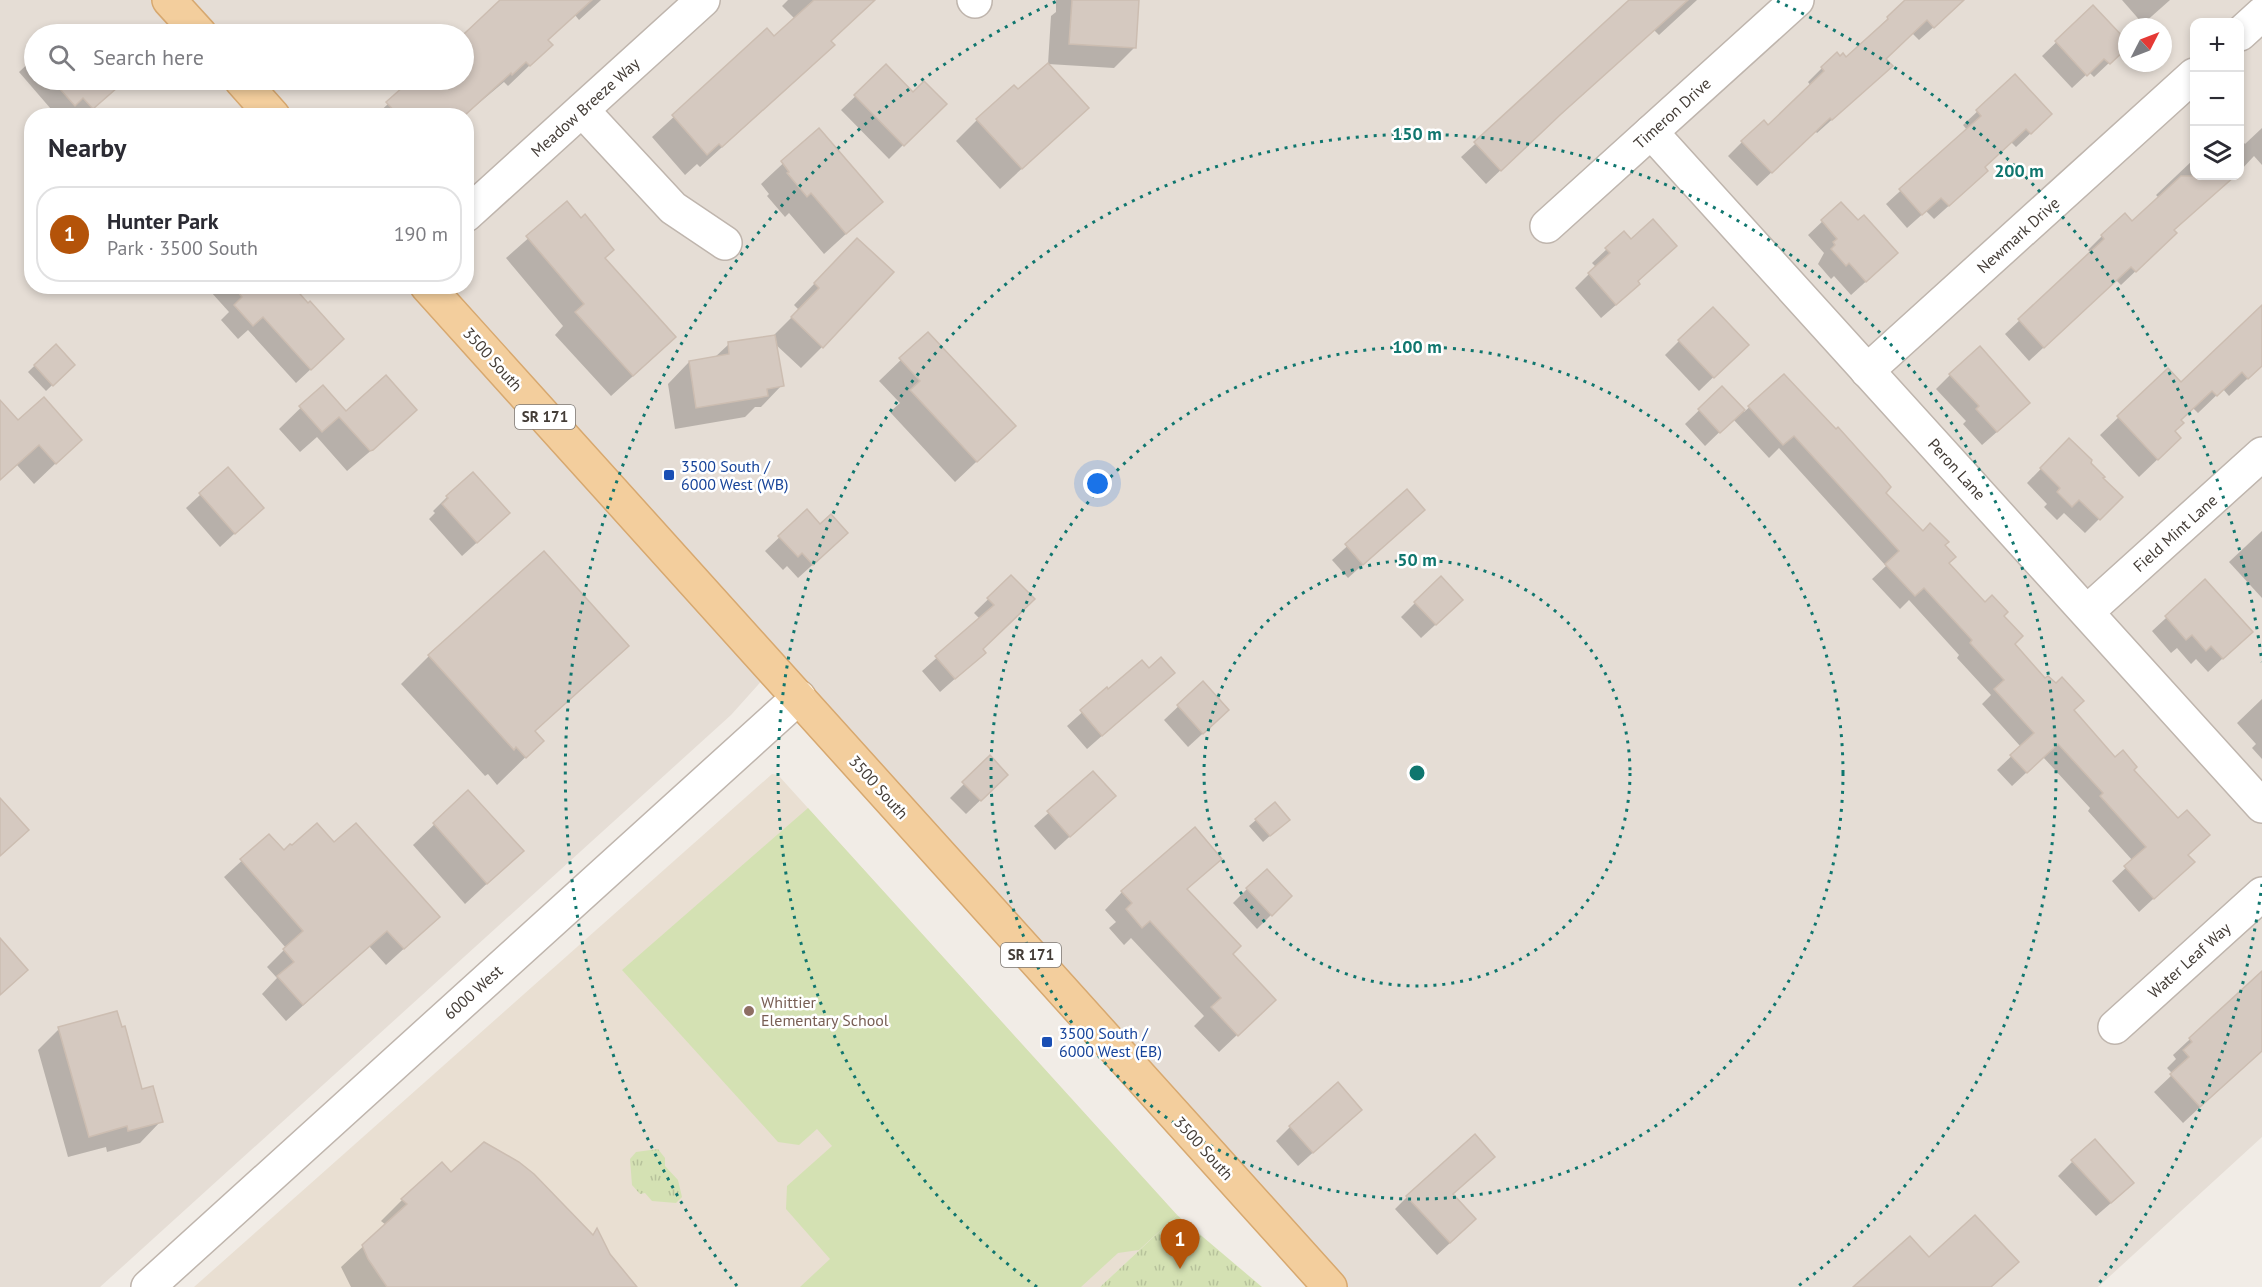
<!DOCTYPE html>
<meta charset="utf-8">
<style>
:root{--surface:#fff;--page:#f2f2f3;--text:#2b2b33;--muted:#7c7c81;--line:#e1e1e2;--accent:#b45309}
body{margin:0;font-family:"PT Sans",sans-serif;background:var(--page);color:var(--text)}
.controls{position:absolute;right:18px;top:18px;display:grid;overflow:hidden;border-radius:12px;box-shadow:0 3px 9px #0003}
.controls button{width:54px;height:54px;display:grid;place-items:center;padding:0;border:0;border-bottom:2px solid var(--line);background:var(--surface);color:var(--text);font:30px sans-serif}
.compass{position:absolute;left:2118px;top:18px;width:54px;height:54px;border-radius:50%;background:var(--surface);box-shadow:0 3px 9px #0003;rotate:48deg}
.you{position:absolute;left:1098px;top:484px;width:21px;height:21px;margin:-15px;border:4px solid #fff;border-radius:50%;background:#1a73e8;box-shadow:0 0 0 9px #1a73e833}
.badge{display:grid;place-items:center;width:39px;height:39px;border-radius:50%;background:var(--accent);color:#fff;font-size:20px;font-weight:700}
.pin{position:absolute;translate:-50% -50px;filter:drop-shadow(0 2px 3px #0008)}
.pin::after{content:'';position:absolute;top:32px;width:21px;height:18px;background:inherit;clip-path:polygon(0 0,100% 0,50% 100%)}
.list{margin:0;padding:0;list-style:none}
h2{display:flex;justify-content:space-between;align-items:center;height:78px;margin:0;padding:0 24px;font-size:26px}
h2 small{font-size:20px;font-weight:400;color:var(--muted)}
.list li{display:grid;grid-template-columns:39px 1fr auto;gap:18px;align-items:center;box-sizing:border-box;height:96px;margin:0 12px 12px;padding:0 12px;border:2px solid var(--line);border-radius:24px}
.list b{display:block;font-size:22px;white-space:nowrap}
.list p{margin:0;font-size:20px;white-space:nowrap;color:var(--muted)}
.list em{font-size:20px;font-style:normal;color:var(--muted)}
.icon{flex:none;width:33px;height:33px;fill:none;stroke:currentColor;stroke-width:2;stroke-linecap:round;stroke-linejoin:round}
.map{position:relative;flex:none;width:2262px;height:1287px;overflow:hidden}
.search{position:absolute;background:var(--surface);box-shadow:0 3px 9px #0003;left:24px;top:24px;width:450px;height:66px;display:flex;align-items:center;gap:15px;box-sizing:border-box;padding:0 21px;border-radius:33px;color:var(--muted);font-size:22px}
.panel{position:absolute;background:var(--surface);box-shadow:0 3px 9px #0003;left:24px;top:108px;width:450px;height:186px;border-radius:24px}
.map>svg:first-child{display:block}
.residential{fill:#e5ddd5;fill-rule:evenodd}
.education{fill:#e9dfd2}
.grass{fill:#d4e1b3}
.park{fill:url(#park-tufts)}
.shadow{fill:#0003}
.building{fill:#d5c9c0;stroke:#ccbdb1;stroke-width:1.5}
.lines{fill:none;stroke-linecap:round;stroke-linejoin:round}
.minor-casing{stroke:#bfb5ad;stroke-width:36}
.major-casing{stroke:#d7a86f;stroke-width:36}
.minor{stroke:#fff;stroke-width:33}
.major{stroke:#f3ce9d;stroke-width:33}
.ring{fill:none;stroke:#0f766e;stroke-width:3;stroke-dasharray:3 6}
.transit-dot{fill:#1a4fb4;stroke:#fff;stroke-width:2}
.education-dot{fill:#8d6e63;stroke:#fff;stroke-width:2}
.labels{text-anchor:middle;stroke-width:5;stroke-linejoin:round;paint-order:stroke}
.shield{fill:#fff;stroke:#7b7672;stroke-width:1.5}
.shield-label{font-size:15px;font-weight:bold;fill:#433c36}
.street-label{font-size:16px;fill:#433c36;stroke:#fff}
.transit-label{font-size:16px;fill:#164399;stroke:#fff;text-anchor:start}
.education-label{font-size:16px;fill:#785e54;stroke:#fff;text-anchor:start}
.centre{fill:#0f766e;stroke:#fff;stroke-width:3}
.ring-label{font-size:18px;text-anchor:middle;font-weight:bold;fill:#0f766e;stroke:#fff;stroke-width:5;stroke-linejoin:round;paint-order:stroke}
</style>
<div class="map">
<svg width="2262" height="1287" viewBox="0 0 2262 1287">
<defs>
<pattern id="park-tufts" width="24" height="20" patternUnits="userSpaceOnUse" patternTransform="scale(1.5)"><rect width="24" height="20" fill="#d4e1b3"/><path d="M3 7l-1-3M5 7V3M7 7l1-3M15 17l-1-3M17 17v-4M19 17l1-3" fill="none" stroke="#b7c29b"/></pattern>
</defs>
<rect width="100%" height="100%" fill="#f1ece6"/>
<path class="residential" d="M0,0h2262v1137l-164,150h-757l-567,-620 -43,48 -631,572h-100zM2194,22h46v154h-46zM2127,27h36v36h-36zM34,34h430v46h-430zM32,116h434v170h-434z"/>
<path class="education" d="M772,774l6,1 399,440 -77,72h-906z"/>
<path class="grass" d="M808,808l369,407 -38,35 -21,3 -37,34h-281l30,-28 -44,-50 1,-23 45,-40 -15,-17 -18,16 -21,-3 -156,-172z"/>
<g class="park">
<path d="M658,1149l7,9v8l13,14 4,17 -6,6 -24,-2 -7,-8 -5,1 -8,-9 -2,-26 6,-7z"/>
<path d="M1177,1215l85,72h-162z"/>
</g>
<g class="shadow">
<path d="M502,0h99l-22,20 -4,-5 -28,26 4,4 -43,41 -4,-4 -38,32 3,4 -3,2v-4h-91l39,-36h50l-1,-46z"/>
<path d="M788,0h85l-43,41 -18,25 -112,101 -3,-3 -12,11 -33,-38 115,-106 7,7 21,-19 -13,-13z"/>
<path d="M1056,0h81l-2,47 -21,21 -66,-4 3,-48 5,-4z"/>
<path d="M1632,0h65l-38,35 -5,-5 -110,99 -58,55 -25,-27z"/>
<path d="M1907,0h57l-45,40 -7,-7 -28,26 -8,21 -59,53 -2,-2 -58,55 -29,-30 14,-14 26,-15 43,-41 -3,-4 14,-14 15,-13 9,4z"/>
<path d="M2122,0h48l-27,24z"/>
<path d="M2093,7l34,36v3l-33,31 -5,-5 -17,16 -30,-32z"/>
<path d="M34,58v22h85l2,2 -36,34h-13l-4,-5 -5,5h-6l-38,-44z"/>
<path d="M886,67l27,27 31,10 -55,55 -48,-49z"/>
<path d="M2015,76l21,52 -20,19 -5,-5 -28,25 -11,18 -38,34 -8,-8 -19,17 -21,-24 81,-74 -4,-5z"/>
<path d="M1018,92l69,16 -87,81 -44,-48 21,-21z"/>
<path d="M2262,128v37l-8,-9 -14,15v-33l5,6z"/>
<path d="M819,130l62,72 -57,52 -35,-41 -4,4 -18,-21 2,-2 -8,-10z"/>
<path d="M2194,159v17h40l-61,55 -12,16 -40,38 -5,-5 -87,81 -24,-27 86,-81 -3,-3 14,-14 30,-13 27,-25 -3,-3z"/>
<path d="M567,204l36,55 50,99 -42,38 -56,-61 8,-9 -57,-68z"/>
<path d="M1841,204l41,63 -31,28 -17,-19 -3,3 -13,-15 6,-11 -16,-18z"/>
<path d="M1624,233l13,49 -13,16 -23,20 -26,-30 21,-21 -4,-4z"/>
<path d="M836,261l-14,86 -21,21 -27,-25 8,42 -21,22h-6l-10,10 -70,12 -7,-45 21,-22 25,-4 15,-14 44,-8 26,-26 -5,-5z"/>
<path d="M216,286h74l38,67 -32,30 -48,-53 -10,9 -17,-19 8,-8 -18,-20z"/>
<path d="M2262,312v53l-33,31 -6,-7 -25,24 -5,-5 -13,13 -19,35 -22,21 -39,-42 68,-65 13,14z"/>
<path d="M928,334l86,92 -59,56 -65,-70 10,-9 -21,-22z"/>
<path d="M1679,341l53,18 -33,32 -34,-36z"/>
<path d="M55,346l18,19 -27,26 -18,-19z"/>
<path d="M1950,375l64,42 -32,28 -19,-21 3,-3 -30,-32z"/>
<path d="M1784,376l100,117 39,40 20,12 4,18 38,41 17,12 11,28 102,115 17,11 55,85 -8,20 -40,37 -27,-31 21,-20 -45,-50 2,-3 -47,-51 -31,29 -15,-16 24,-23 -39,-43 9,-9 -34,-37 2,-3 -50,-55 -9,9 -28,-30 14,-13 -107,-118 -10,10 -36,-39 -28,27 -20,-22 37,-36 22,24z"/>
<path d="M322,387l24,26 48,18 -47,40 -30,-34 -17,15 -21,-23z"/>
<path d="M0,402l18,20 62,18 -46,44 -17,-19 -17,15z"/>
<path d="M2069,440l32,38 20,19 -36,36 -21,-20 -7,7 -13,-13 3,-3 -20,-21z"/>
<path d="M228,469l34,39 -42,39 -34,-39z"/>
<path d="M1407,492l16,18 -75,68 -16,-18z"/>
<path d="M447,497l47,30 -32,29 -33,-37 6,-6 -2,-2z"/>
<path d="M807,511l13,15 12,21 -34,31 -11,-12 -4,4 -18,-19z"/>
<path d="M2262,531v67l-33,-36z"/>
<path d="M1011,577l-30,72 3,4 -44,39 -18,-21 58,-52 -6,-6z"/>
<path d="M2205,582l31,64 -28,26 -12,-13 -5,5 -14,-16 -6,5 -19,-22z"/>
<path d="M1415,603l32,11 -26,24 -20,-21z"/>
<path d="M627,646l-93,86 8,9 -45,44 -9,-11 -3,2 -84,-92 28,-28z"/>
<path d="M1149,670l24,3 -86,76 -20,-23 40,-36 1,2z"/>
<path d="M1203,683l10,41 -25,23 -24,-27z"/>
<path d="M2262,699v60l-10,-11 4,-4 -19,-21z"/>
<path d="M990,758l2,31 -26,25 -16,-16z"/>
<path d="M1093,773l21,23 -59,54 -21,-24z"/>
<path d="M468,792l54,59 -57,53 -52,-59z"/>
<path d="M1256,820l25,6 -18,16 -14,-16z"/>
<path d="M269,836l14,16 138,81 -35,32 -17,-19 -83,75 -24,-27 15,-16 -10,-11 19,-19 -62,-71z"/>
<path d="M1220,858l-34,32 45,64 25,63 -37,35 -25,-26 10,-10 -73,-78 -7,7 -15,-17 7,-6 -11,-12 17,-18z"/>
<path d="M1247,889l29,21 -19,19 -24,-26z"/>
<path d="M2262,972v57l-12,31 -67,63 -29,-31 19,-18 -6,-6 9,-9 -3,-4z"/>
<path d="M59,1029l82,62 20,30 -21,22 -33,9 -1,-5 -38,10 -30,-107z"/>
<path d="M1360,1110l-62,56 -22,-25 14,-14z"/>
<path d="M1493,1157l-41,38 10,37 -25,23 -42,-46 12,-12z"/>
<path d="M2072,1162l46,35 -22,19 -38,-40z"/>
<path d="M451,1174l141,62 5,-5 12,24 26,32h-284l-10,-20 45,-42 -5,-4 21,-21z"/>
</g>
<g class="building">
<path d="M500,0h92l-44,40 5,5 -23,21 -4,-4 -14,13 -1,-2 -47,43h-65l-13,-14 25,-22h53v-46z"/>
<path d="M814,0h61l-44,41 4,4 -113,102 -3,-3 -12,11 -35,-40 95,-87 7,8z"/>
<path d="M1072,0h67l-3,48 -67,-4z"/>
<path d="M1629,0h59l-128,115 -59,56 -27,-29z"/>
<path d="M1905,0h59l-30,28 -7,-8 -41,39 7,7 -61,54 -2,-2 -58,55 -31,-32 23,-21 4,5 56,-54 -3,-4 16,-15 3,4 3,-3 3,4 42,-38 -1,-2z"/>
<path d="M2093,5l34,36v7l-17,16 -6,-5 -17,17 -32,-35z"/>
<path d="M1048,63l41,45 -67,61 -46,-50 38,-34 4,4z"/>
<path d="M886,64l27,28 11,-11 23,23 -43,42 -50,-51z"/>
<path d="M2015,74l37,40 -21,20 -5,-5 -41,38 3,4 -39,35 -8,-8 -19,17 -23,-26 82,-73 -5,-6z"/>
<path d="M52,80h74l-33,29 -10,-11 -8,8z"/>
<path d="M819,128l64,74 -37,32 -35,-41 -4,4 -20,-24 2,-1 -8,-11z"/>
<path d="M2181,176h54l-61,54 3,3 -41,39 -5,-5 -87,81 -26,-29 86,-80 -3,-4 24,-22 7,8z"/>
<path d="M567,201l14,17 4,-4 29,36 -9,8 71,79 -43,39 -58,-64 9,-8 -58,-68z"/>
<path d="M1841,202l17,18 6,-5 34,38 -32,29 -17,-19 -3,3 -15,-17 4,-4 -2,-3 4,-3 -16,-19z"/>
<path d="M1653,219l24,27 -39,35 2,3 -24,21 -28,-32 22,-20 -5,-5 19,-17 7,8z"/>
<path d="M857,238l37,34 -71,76 -32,-31 28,-29 -5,-5z"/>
<path d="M233,286h60l15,17 2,-2 34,38 -33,31 -48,-53 -10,9 -19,-21 8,-8z"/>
<path d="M2262,305v61l-14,13 -6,-7 -25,24 -5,-5 -31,29 3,3 -9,8 6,7 -23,22 -41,-44 51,-48 13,14z"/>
<path d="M1713,307l36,38 -35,33 -36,-38z"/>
<path d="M928,332l88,94 -39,36 -67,-72 10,-9 -21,-23z"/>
<path d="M775,335l9,51 -17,3 1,7 -72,12 -7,-47 40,-7 -1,-12z"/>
<path d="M56,344l19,21 -22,21 -19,-21z"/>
<path d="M1980,346l50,57 -33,29 -21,-23 3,-3 -30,-32z"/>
<path d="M1784,374l52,55 2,-2 43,48 10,12 -5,6 37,38 7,-8 19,19 -4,3 11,12 -7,6 36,39 7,-7 16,17 -4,4 19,20 -8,8 30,34 3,-2 8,7 6,-6 22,24 -10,9 41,47 8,-7 14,17 -3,3 44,48 9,-8 23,25 -22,20 7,7 -41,37 -30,-33 22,-19 -46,-51 3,-3 -45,-49 -31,29 -17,-18 24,-22 -40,-44 10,-9 -34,-37 2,-3 -48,-52 -9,8 -30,-32 14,-13 -105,-115 -11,9 -35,-39z"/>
<path d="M386,375l31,35 -44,40 -3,1 -31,-34 -17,15 -23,-26 24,-21 23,26z"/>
<path d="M1722,386l23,24 -25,23 -22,-24z"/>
<path d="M44,397l38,43 -26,24 -17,-19 -39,35v-80l18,20z"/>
<path d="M2069,438l23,22 -1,3 14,14 -2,1 20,19 -23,23 -21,-20 -7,7 -15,-15 3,-4 -20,-20z"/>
<path d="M228,467l36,41 -29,26 -36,-41z"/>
<path d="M473,472l37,41 -33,30 -35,-39 6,-6 -2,-2z"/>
<path d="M1407,489l18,21 -62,55 -18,-21z"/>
<path d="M807,509l13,15 11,-10 17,19 -35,32 -11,-12 -4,4 -20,-21z"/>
<path d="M544,551l85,95 -94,85 9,10 -18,17 -10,-11 -2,3 -86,-95z"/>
<path d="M1011,575l24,24 -52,50 3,4 -31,26 -20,-23 59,-51 -7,-7z"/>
<path d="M1441,576l22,24 -27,25 -22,-23z"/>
<path d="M2205,579l48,53 -30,27 -12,-13 -5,5 -14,-16 -6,5 -21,-24z"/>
<path d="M1161,657l14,16 -73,63 -22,-26 27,-23 1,2 34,-29 7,8z"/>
<path d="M1203,681l26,29 -26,24 -26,-29z"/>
<path d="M990,755l18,20 -27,26 -19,-19z"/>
<path d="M1093,771l23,25 -46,41 -23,-26z"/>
<path d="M468,790l56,61 -37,33 -54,-61z"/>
<path d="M0,798l29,32 -29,26z"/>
<path d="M1275,802l15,18 -20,16 -15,-17z"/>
<path d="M317,823l17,19 22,-19 84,94 -36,32 -17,-18 -84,74 -26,-29 17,-14 -11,-13 20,-18 -63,-72 29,-25 15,16 6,-6 2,1z"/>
<path d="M1195,827l27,32 -35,30 54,57 -8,8 43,46 -38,36 -27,-29 10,-9 -71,-77 -8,7 -16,-19 6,-6 -11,-12z"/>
<path d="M1267,869l25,27 -20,20 -26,-28z"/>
<path d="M0,938l28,32 -28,25z"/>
<path d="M2262,971v80l-62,56 -30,-33 19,-17 -6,-7 9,-8 -3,-4z"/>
<path d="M117,1011l5,16 3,-1 17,63 11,-3 10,36 -35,9 -1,-5 -38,11 -31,-110z"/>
<path d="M1338,1082l24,28 -49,43 -24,-27z"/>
<path d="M1475,1134l20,23 -42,37 23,25 -26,24 -44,-47z"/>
<path d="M2095,1139l39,44 -23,20 -40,-43z"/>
<path d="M484,1142l35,20 15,12 59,61 4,-7 13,26 27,33h-250l-19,-28 -6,-14 45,-41 -6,-5 41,-37 9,10z"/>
<path d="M1975,1215l44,47 -28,25h-138l57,-51 19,21z"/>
</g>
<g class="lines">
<defs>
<g id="minor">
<path d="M974,0l1,1"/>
<path d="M2240,34l22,-20"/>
<path d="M582,110l91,98 52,35"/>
<path d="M1651,132l611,674"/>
<path d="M466,215l237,-215"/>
<path d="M1547,226l250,-226"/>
<path d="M1867,371l327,-296"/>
<path d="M2088,611l174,-157"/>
<path d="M2115,1027l147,-133"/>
<path d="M148,1287l651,-590"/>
</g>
<g id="major">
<path d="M169,0l31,34"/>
<path d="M241,80l32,36"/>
<path d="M427,286l903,1001"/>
</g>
</defs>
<use href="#minor" class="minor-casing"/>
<use href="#major" class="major-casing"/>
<use href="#minor" class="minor"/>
<use href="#major" class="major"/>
</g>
<g class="ring">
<circle cx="1417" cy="773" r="213"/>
<circle cx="1417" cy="773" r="426"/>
<path d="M1037 1287A639 639 0 1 1 1797 1287"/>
<path d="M2262 884A852 852 0 0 1 2097 1286M737 1286A852 852 0 0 1 1057 1M1777 1A852 852 0 0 1 2262 662"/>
</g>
<g class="transit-dot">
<rect x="663" y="469" width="12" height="12" rx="3"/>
<rect x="1041" y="1036" width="12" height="12" rx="3"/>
</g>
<circle class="education-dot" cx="749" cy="1011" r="6"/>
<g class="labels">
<g class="shield">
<rect x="515" y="405" width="60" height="24" rx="4.5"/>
<rect x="1001" y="943" width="60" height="24" rx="4.5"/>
</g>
<g class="shield-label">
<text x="545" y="422">SR 171</text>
<text x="1031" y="960">SR 171</text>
</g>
<g class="street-label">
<text transform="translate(585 107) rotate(-42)" y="6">Meadow Breeze Way</text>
<text transform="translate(1672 113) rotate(-42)" y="6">Timeron Drive</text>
<text transform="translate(2018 235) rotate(-42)" y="6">Newmark Drive</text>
<text transform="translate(493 359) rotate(48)" y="6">3500 South</text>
<text transform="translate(1957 469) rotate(48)" y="6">Peron Lane</text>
<text transform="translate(2175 533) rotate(-42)" y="6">Field Mint Lane</text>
<text transform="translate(879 787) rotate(48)" y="6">3500 South</text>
<text transform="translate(2189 960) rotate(-42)" y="6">Water Leaf Way</text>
<text transform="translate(473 992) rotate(-42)" y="6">6000 West</text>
<text transform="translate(1204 1148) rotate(48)" y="6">3500 South</text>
</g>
<g class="transit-label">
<text x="681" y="472">3500 South /<tspan x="681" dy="18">6000 West (WB)</tspan></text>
<text x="1059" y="1039">3500 South /<tspan x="1059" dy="18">6000 West (EB)</tspan></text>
</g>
<g class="education-label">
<text x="761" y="1008">Whittier<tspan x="761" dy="18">Elementary School</tspan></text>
</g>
</g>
<circle cx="1417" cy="773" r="9" class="centre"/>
<g class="ring-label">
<text x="1417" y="140">150 m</text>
<text x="2019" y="177">200 m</text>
<text x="1417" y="353">100 m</text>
<text x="1417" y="566">50 m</text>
</g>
</svg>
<div class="controls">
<button>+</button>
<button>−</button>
<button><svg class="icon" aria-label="layers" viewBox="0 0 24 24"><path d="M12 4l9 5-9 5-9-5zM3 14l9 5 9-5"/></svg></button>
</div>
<svg class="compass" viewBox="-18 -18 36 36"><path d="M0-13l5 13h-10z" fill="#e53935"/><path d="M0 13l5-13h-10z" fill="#7c7c81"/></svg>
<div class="you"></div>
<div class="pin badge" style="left:1180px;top:1269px">1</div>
<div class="search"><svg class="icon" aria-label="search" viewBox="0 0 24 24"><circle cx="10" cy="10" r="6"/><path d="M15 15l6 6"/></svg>Search here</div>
<section class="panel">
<h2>Nearby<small></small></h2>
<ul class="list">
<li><span class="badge">1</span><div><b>Hunter Park</b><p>Park · 3500 South</p></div><em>190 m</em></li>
</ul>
</section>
</div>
